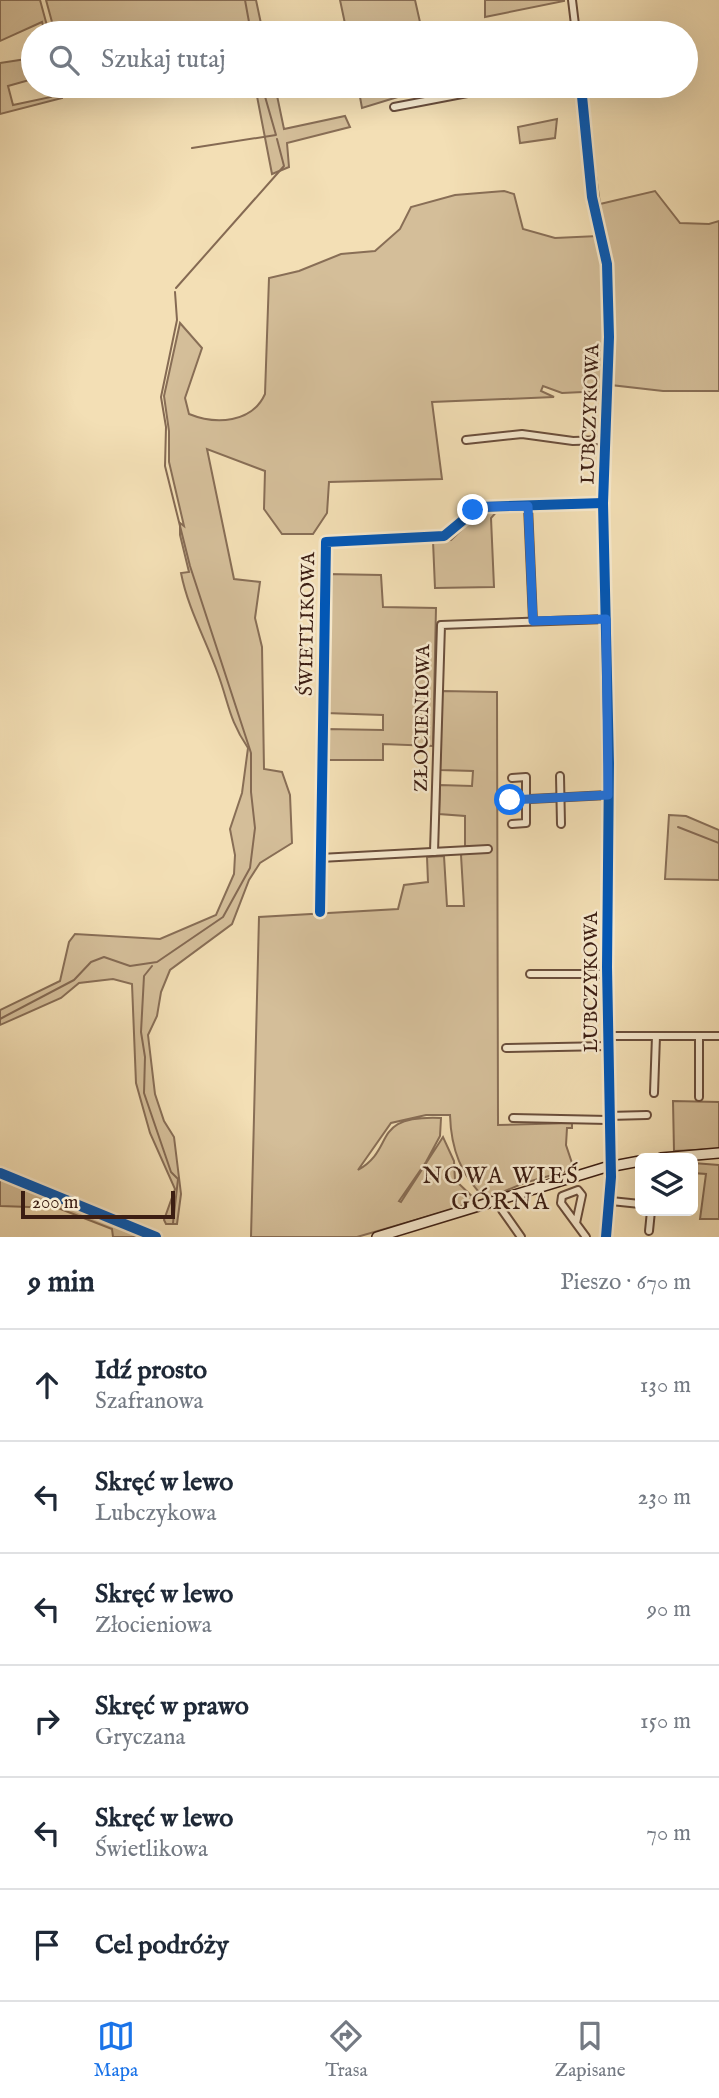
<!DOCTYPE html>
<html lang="pl">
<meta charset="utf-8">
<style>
:root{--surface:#fff;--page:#f6f6f7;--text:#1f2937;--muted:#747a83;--line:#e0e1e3;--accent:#1a73e8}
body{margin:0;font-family:"IM FELL English",serif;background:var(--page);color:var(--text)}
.controls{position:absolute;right:21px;bottom:21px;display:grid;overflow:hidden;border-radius:10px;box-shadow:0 7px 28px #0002}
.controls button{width:63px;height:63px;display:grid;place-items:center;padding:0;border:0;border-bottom:2px solid var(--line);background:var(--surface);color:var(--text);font:35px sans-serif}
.scale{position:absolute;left:21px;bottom:18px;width:154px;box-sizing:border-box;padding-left:7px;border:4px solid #3c1e13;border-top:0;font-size:19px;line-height:24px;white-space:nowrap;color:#3c1e13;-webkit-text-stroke:5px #f7eacf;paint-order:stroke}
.stop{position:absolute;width:21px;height:21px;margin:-16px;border:5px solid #1a73e8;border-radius:50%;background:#fff}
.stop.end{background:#1a73e8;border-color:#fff;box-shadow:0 2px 7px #0008}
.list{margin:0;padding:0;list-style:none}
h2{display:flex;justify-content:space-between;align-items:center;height:91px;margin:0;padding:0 28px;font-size:30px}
h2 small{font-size:23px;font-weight:400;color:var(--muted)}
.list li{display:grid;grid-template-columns:46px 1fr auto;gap:21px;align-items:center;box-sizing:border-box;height:112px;padding:0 28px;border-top:2px solid var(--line)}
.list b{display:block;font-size:26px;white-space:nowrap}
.list p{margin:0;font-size:23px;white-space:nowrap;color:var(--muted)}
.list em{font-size:23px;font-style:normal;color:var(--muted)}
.icon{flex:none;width:38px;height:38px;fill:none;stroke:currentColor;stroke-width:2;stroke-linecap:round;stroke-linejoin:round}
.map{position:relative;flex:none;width:719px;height:1237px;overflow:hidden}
.search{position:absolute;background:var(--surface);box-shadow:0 7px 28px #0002;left:21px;right:21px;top:21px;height:77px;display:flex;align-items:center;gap:18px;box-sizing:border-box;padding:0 24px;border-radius:38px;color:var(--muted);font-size:26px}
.sheet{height:763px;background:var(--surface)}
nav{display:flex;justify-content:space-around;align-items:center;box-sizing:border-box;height:98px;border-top:2px solid var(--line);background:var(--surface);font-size:19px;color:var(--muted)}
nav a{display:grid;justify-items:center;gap:4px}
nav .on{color:var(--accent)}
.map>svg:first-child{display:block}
.green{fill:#d4be99;stroke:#886e56;stroke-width:2}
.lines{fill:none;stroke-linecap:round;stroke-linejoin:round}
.stream{stroke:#856a53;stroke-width:2}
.street-casing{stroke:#6a4e3c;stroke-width:10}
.secondary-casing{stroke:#3c1e13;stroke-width:12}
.street{stroke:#f7eacf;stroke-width:6}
.secondary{stroke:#f7eacf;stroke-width:9}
.cycleway-casing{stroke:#f7eacf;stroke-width:15}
.cycleway{stroke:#0057b8;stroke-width:10}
.route{stroke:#1a73e8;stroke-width:9}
.labels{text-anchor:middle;stroke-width:5;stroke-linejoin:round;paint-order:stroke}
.street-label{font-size:19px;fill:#3c1e13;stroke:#f7eacf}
.quarter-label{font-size:23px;letter-spacing:2px;fill:#3c1e13;stroke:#f7eacf}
</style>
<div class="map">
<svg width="719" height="1237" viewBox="0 0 719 1237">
<rect width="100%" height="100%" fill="#f3dfb5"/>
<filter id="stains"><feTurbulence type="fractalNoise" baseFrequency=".00286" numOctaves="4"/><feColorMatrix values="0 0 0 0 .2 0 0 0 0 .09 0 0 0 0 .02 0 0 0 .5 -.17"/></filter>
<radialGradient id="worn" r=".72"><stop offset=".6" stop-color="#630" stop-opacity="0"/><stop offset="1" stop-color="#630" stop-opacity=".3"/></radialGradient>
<g class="green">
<path d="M0,0h40l9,33h-4l-3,-11 -42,19z"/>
<path d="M46,0h210l7,33h-208z"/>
<path d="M340,0h75l7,31 -75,2z"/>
<path d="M485,0h79v1l-79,16z"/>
<path d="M33,58v21l-25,7 5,19 38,-8 4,-11h6l1,12 -62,16v-51z"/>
<path d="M255,86h20l9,43 61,-13 5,11 -63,16 2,24 -17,7z"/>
<path d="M358,86h41l2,10 -39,12z"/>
<path d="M557,119l-2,19 -35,5 -2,-16z"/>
<path d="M594,162l6,42 55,-13 25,32 29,1 10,-3v170h-56l-52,-6 -1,-127 -14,-47 -4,-46z"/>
<path d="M504,191l10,3 9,35 32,9 43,-2c13,50 9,103 6,155l-42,2 -19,-7 -2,5 13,6 -122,5 10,77 -113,3 -2,31 -14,21h-31l-18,-25 1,-38 -58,-22 27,130 26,3 -5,36 7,29 2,122 18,3 8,23 2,48 -32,20 -11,17 -17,44 -62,46 -9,22 -4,24 -9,19 7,59 9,27 10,16 7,57 -4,30h-11l-2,-4 11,-31 -25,-56 -14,-50 -4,-99 -19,-5 -34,4 -18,15 -61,27v-15l60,-29 9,-39 6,-8 85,5 56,-24 18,-41 1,-19 -5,-26 12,-36 6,-45c-19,-28 -19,-44 -30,-74 -12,-34 -30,-65 -37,-101l8,-1 -9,-37v-12l4,3 -15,-64v-31l-5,-35 16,-73 22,25 -17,50 4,16c27,11 63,9 76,-20l4,-116 30,-7 42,-17 34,-3 25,-22 11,-22 44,-12z"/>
<path d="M498,510l-7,8 3,69 -59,1 -2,-47 18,-1 30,-29z"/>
<path d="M327,574l54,1 2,32 53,1 -3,138 -50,-2v16h-58l1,-31 57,1v-15l-57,-2z"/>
<path d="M442,691l55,1 1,433 74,-2v5h-5l-1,17 8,24 -50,14 -38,16c-25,-23 -35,-50 -36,-84h-24l-35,8 -33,47c39,-22 11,-55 83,-52l-1,18 -14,26 -27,39 2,1 42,-65 11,24 1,19 23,22 -121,35h-106l8,-320 139,-8 6,-24 24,-3 -1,-25 17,-1 3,50h17l-3,-51 14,-8 -10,-1v-30l-26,-2 1,-29 32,1 1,-15 -33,-1z"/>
<path d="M669,815l17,1 33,14v50l-54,-1z"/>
<path d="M673,1101l46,1v47l-45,2z"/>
<path d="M693,1163l26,2v54h-19l6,-45 -13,-1z"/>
<path d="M0,1176l33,17 114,44h-34l-1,-8 -54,-21 -58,-2z"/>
</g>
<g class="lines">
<g class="stream">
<path d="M245,0l6,33"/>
<path d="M192,148l84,-13 -14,-49"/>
<path d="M176,288l108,-122 -7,-27"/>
<path d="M678,827l41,16"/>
<path d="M152,966l-8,10 -3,56 4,25 -1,36 27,79 7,7 -5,44"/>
<path d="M0,1019l74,-39 17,-18 13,-5 26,9 27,-4 66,-45 27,-49 5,-40 -4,-36v-39l-61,-187 -25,-100 1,-39 -5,-30 16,-77 -2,-28"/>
</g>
<defs>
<g id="street">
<path d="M572,0l4,33"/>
<path d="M581,86l11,111 15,67 2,73 -6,166 6,260 -2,204 4,210 -5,60"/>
<path d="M394,107l110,-21"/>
<path d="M466,440l56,-6 51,7 32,-1"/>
<path d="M528,506l5,115"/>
<path d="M560,776l1,48"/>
<path d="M510,800l98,-5"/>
<path d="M512,824l14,-1v-46l-14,1"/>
<path d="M434,852l7,-227 165,-6"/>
<path d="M320,858l168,-9"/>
<path d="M320,912l6,-370 118,-6 35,-29 124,-4"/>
<path d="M530,974h77"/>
<path d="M608,1036h111"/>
<path d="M699,1036v61"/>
<path d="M506,1048l102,-2"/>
<path d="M654,1093l2,-57"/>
<path d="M608,1116l39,-1"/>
<path d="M513,1118l95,2"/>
<path d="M498,1199l4,11 19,27"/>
<path d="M611,1201l29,3"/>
<path d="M576,1223l6,-28 -4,-5 -16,6 -1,7 25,34"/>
<path d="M649,1231l2,-20"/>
</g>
<g id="secondary">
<path d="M661,1158l58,-5"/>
<path d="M0,1173l156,64"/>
<path d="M377,1237l226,-69 37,-7"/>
</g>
</defs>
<use href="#street" class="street-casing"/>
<use href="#secondary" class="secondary-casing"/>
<use href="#street" class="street"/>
<use href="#secondary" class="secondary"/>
<defs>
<g id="cycleway">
<path d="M581,86l11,111 15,67 2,73 -6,166 6,260 -2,204 4,210 -5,60"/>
<path d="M320,912l6,-370 118,-6 35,-29 124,-4"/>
<path d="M0,1173l156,64"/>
</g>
</defs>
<use href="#cycleway" class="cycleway-casing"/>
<use href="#cycleway" class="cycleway"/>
</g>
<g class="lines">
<path class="route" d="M473,510l6,-3 49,-1 5,115 73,-2 2,176 -98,5"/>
</g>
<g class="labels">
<g class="street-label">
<text transform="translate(589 414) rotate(-88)" y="7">LUBCZYKOWA</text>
<text transform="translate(306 624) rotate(-89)" y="7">ŚWIETLIKOWA</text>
<text transform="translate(421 718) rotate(-89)" y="7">ZŁOCIENIOWA</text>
<text transform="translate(590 982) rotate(-90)" y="7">LUBCZYKOWA</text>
</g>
<g class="quarter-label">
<text x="501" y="1183">NOWA WIEŚ<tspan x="501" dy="26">GÓRNA</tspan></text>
</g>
</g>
<rect width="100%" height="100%" filter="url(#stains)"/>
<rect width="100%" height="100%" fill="url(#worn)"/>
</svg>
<div class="controls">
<button><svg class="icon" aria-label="layers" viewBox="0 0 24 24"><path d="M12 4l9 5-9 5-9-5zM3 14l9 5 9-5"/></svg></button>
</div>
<div class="scale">200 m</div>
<div class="stop" style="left:510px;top:800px"></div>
<div class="stop end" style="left:473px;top:510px"></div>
<div class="search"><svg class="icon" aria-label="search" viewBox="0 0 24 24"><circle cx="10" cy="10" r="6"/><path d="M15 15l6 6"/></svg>Szukaj tutaj</div>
</div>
<section class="sheet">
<h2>9 min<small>Pieszo · 670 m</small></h2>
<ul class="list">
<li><svg class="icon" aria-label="ahead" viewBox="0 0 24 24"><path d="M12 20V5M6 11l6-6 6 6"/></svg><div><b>Idź prosto</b><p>Szafranowa</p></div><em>130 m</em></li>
<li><svg class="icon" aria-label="left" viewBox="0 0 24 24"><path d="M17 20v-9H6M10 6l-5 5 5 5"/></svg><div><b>Skręć w lewo</b><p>Lubczykowa</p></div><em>230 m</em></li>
<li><svg class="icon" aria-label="left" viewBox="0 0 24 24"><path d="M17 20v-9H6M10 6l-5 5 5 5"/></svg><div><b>Skręć w lewo</b><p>Złocieniowa</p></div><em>90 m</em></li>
<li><svg class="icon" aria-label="right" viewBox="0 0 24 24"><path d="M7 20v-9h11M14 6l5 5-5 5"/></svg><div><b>Skręć w prawo</b><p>Gryczana</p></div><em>150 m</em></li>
<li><svg class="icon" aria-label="left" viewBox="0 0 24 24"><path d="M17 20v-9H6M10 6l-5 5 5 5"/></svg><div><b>Skręć w lewo</b><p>Świetlikowa</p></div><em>70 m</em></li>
<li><svg class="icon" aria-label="arrive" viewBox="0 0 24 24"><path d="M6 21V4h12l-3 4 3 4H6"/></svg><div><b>Cel podróży</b></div></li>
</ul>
</section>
<nav>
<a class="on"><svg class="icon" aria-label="map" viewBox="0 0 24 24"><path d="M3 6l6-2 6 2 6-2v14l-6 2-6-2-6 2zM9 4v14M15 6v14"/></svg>Mapa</a>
<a><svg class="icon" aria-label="directions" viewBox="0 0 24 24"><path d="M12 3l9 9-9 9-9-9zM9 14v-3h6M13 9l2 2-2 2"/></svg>Trasa</a>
<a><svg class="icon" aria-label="saved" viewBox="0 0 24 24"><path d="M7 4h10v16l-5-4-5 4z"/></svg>Zapisane</a>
</nav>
